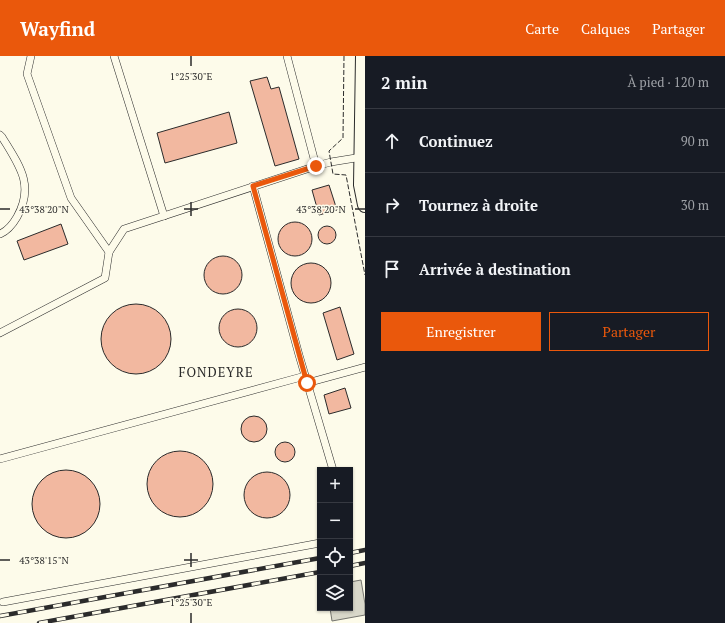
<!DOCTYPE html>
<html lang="fr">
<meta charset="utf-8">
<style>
:root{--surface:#171b24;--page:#20242c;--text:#f1f3f6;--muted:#9ea1a6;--line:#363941;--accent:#ea580c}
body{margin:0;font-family:"PT Serif",serif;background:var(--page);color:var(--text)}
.controls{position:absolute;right:12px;bottom:12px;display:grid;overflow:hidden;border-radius:0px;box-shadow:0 1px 3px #0004}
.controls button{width:36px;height:36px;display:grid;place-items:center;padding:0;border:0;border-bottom:1px solid var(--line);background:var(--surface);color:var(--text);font:20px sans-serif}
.stop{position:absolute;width:12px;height:12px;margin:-9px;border:3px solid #ea580c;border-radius:50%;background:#fff}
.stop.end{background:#ea580c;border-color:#fff;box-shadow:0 1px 4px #0008}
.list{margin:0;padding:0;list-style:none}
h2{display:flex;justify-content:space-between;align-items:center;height:52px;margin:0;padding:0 16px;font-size:17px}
h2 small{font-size:13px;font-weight:400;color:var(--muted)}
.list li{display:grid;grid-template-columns:26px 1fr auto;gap:12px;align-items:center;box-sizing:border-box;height:64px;padding:0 16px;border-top:1px solid var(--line)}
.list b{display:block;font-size:15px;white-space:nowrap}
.list em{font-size:13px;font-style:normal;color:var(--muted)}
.actions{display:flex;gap:8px;padding:12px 16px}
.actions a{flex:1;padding:9px 0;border:1px solid var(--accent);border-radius:0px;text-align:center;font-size:14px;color:var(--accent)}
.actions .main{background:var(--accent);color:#fff}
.icon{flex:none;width:22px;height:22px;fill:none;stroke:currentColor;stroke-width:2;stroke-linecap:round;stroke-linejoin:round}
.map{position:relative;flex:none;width:365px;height:567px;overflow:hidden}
header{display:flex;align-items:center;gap:24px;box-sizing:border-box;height:56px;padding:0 20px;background:var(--accent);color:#fff}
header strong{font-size:19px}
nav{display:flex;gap:22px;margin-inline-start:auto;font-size:14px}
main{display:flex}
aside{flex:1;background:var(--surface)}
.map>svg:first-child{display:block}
.water{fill:#d8d7c9;stroke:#74746e}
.building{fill:#f2b8a0;stroke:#2b2b2b}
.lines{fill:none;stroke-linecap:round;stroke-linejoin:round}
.service-casing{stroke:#2b2b2b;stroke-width:8}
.minor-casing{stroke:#2b2b2b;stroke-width:16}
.service{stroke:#fdfbea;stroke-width:7}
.minor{stroke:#fdfbea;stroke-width:14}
.rail-casing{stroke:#2b2b2b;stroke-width:4.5}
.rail{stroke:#fdfbea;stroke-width:3;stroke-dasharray:9;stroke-linecap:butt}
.fence{stroke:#2b2b2b;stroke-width:1;stroke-dasharray:5 2;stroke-linecap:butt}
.route{stroke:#ea580c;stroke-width:5}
.ticks{fill:none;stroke:#2b2b2b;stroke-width:1.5}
.labels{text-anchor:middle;stroke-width:3;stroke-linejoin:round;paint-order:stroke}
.quarter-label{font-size:13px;letter-spacing:1px;fill:#2b2b2b;stroke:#fdfbea}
.ticks-label{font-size:10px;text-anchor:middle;fill:#2b2b2b;stroke:#fdfbea;stroke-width:3;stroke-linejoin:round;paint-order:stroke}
</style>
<header>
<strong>Wayfind</strong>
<nav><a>Carte</a><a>Calques</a><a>Partager</a></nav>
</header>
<main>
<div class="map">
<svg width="365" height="567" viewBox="0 0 365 567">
<rect width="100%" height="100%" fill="#fdfbea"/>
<path class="water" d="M361,524l4,24v11l-33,6 -2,-13h20v-26z"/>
<g class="building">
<path d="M267,21l4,12 8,-2 20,72 -24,7 -25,-85z"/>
<path d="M229,56l8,31 -72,20 -8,-30z"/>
<path d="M329,129l8,25 -18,5 -7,-25z"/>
<circle cx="295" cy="183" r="17"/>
<path d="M61,168l7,20 -44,16 -7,-19z"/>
<circle cx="327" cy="179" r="9"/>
<circle cx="223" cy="219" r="19"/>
<circle cx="311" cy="227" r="20"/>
<circle cx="136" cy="283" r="35"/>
<path d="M340,251l14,47 -17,6 -14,-47z"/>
<circle cx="238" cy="272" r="19"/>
<path d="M345,332l6,20 -22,6 -5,-19z"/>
<circle cx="254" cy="373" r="13"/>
<circle cx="285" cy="396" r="10"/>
<circle cx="180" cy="428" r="33"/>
<circle cx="66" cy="448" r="34"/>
<circle cx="267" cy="439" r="23"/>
</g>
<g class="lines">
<defs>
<g id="service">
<path d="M31,0l-4,18 44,124 38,54"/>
<path d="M114,0l50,160"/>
<path d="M287,0l29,110"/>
<path d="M0,79l2,2c17,28 33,48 15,80 -4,7 -10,14 -17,17"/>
<path d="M253,130l46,169 34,115"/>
<path d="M0,277l105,-55 4,-26 15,-23 192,-63 15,-4 31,-5"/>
<path d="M307,327l58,-16"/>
<path d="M0,403l305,-83"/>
<path d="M3,546l317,-59"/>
</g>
<path id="minor" d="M363,0l-2,129 4,20"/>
</defs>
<use href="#service" class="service-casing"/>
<use href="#minor" class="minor-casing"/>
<use href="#service" class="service"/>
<use href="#minor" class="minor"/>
<defs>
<g id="rail">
<path d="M350,497l15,-3"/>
<path d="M350,510l15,-3"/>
<path d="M0,560l320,-58"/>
<path d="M39,567l281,-51"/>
</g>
</defs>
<use href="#rail" class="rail-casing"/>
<use href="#rail" class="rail"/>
<path class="fence" d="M344,0l-1,82 -14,13 4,23 13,1 19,100"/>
</g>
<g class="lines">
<path class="route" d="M307,327l-54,-197 63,-20"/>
</g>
<path class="ticks" d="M191,0v10M191,146v14M0,153h10M184,153h14M355,153h10M191,497v14M0,504h10M184,504h14M191,557v10"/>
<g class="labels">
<g class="quarter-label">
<text x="216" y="321">FONDEYRE</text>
</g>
</g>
<g class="ticks-label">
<text x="191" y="24">1°25'30"E</text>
<text x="44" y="157">43°38'20"N</text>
<text x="321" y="157">43°38'20"N</text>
<text x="44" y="508">43°38'15"N</text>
<text x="191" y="550">1°25'30"E</text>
</g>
</svg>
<div class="controls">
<button>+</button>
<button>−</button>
<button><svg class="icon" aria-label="locate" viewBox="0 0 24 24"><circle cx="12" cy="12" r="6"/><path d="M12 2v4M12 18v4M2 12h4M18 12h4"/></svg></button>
<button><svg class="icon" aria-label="layers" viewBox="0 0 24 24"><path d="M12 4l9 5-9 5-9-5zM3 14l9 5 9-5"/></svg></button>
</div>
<div class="stop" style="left:307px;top:327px"></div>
<div class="stop end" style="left:316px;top:110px"></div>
</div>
<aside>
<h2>2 min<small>À pied · 120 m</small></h2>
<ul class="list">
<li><svg class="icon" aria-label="ahead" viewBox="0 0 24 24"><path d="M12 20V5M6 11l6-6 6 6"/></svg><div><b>Continuez</b></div><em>90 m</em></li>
<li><svg class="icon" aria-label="right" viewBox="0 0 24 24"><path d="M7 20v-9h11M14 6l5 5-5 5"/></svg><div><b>Tournez à droite</b></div><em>30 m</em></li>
<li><svg class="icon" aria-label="arrive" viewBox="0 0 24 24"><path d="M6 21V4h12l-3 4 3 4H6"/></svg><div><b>Arrivée à destination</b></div></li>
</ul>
<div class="actions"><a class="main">Enregistrer</a><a>Partager</a></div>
</aside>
</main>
